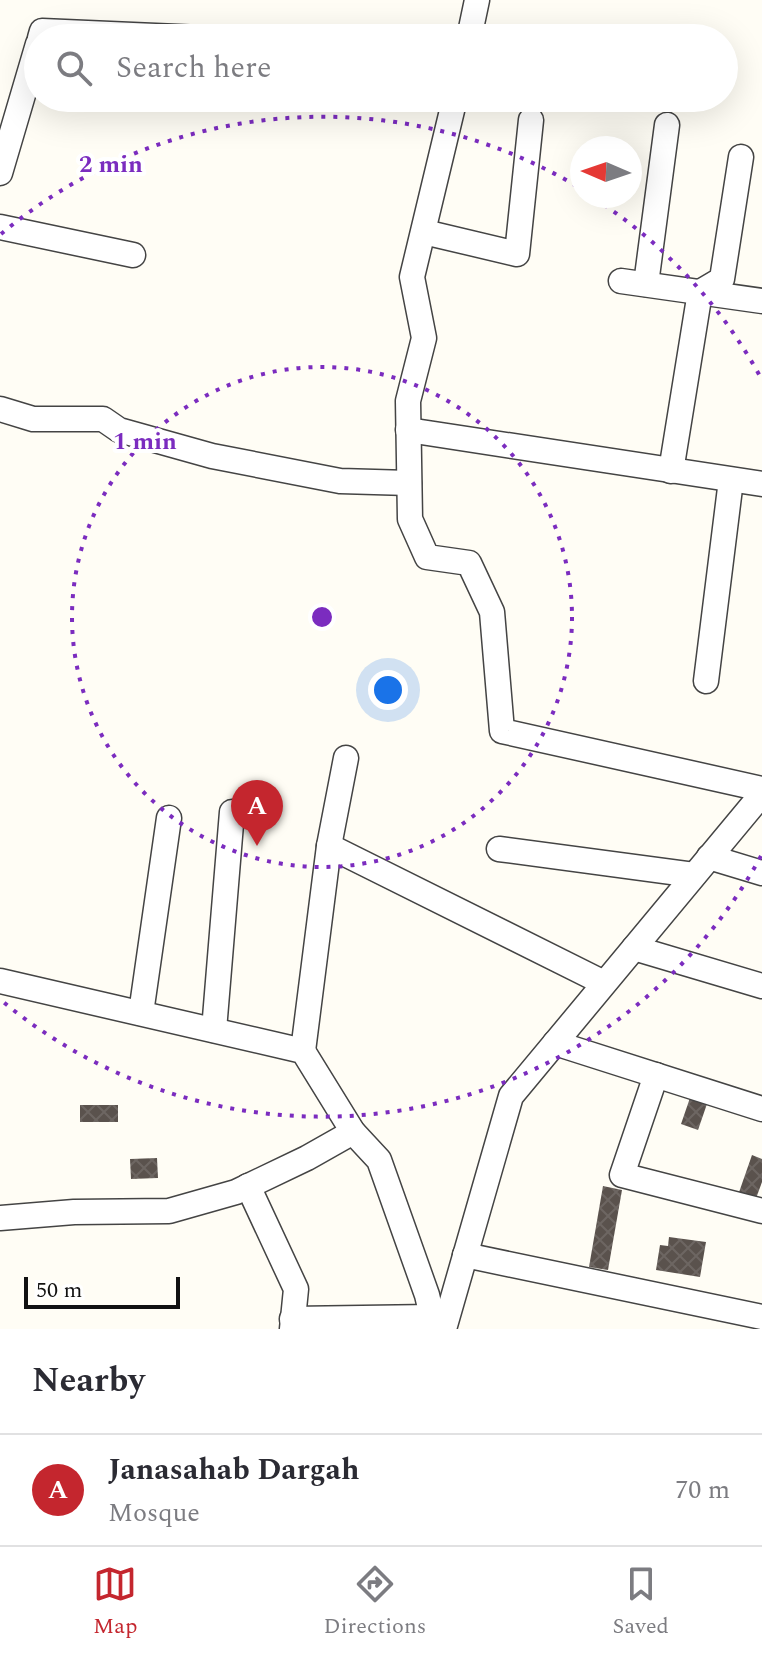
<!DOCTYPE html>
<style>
:root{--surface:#fff;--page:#f2f2f3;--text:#2b2b33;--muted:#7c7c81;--line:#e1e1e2;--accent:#c4262e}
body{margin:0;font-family:Spectral,serif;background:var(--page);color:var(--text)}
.compass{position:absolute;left:570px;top:136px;width:72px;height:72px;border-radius:50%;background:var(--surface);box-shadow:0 8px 32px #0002;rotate:272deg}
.scale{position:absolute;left:24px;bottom:20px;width:156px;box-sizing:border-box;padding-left:8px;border:4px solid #111;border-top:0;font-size:22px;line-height:28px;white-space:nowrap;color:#111;-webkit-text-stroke:6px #fff;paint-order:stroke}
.you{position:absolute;left:388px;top:690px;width:28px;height:28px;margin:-20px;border:6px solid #fff;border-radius:50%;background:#1a73e8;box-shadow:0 0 0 12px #1a73e833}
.badge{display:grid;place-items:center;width:52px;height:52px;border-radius:50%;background:var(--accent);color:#fff;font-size:26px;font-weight:700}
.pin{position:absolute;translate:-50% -66px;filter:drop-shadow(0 2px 4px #0008)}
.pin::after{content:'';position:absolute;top:42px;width:28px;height:24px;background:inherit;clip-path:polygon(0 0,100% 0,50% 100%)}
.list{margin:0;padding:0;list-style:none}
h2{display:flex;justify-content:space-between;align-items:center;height:104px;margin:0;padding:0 32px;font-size:34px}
h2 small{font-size:26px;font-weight:400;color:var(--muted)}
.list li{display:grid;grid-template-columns:52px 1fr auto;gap:24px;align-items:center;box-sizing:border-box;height:112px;padding:0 32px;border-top:2px solid var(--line)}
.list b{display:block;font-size:30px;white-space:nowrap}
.list p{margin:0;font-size:26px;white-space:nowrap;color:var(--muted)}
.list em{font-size:26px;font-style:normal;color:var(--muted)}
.icon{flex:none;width:44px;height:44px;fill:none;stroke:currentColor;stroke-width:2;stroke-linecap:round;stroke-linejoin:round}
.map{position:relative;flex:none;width:762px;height:1329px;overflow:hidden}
.search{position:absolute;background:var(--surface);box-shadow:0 8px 32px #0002;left:24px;right:24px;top:24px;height:88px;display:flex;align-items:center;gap:20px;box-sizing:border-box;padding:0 28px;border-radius:44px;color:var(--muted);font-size:30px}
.sheet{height:216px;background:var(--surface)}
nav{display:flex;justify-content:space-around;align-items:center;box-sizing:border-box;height:112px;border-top:2px solid var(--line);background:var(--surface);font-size:22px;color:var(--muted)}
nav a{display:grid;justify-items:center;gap:4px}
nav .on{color:var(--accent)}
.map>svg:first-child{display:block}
.building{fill:url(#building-cross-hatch)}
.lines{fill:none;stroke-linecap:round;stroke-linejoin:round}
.street-casing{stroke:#444;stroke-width:27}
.street{stroke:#fff;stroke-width:24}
.ring{fill:none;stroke:#7b2cbf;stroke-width:4;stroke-dasharray:4 8}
.centre{fill:#7b2cbf;stroke:#fff;stroke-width:4}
.ring-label{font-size:24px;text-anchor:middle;font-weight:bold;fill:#7b2cbf;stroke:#fff;stroke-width:8;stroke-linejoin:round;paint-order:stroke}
</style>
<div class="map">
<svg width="762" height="1329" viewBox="0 0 762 1329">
<defs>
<pattern id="building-cross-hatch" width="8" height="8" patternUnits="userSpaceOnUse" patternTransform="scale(2)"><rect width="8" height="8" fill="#5a524d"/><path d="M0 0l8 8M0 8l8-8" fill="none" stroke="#6d6662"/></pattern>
</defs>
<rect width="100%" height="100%" fill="#fffdf5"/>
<g class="building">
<path d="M691,1095l17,6 -10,29 -17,-6z"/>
<rect x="80" y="1105" width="38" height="17"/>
<path d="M752,1155l10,4v23l-8,22 -17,-6z"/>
<path d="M157,1158l1,20 -27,1 -1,-20z"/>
<path d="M603,1186l19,4 -14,80 -19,-3z"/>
<path d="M669,1237l37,5 -6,35 -44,-7 4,-25 8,1z"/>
</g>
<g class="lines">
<defs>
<g id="street">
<path d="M40,38l2,-7 159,7"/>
<path d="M469,38l8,-38"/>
<path d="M455,98l-43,179 12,61 -16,63 2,118 17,38 42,6 23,49 10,119 260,58"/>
<path d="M0,173l38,-129"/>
<path d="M0,227l133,28"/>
<path d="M424,232l93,22 14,-134"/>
<path d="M621,281l141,20"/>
<path d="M646,284l21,-159"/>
<path d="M0,409l33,10h70l16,11 93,26 128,25 69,2"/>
<path d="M408,430l354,54"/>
<path d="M671,471l29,-179 22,-13 19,-122"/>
<path d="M706,681l25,-201"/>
<path d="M329,846l17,-88"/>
<path d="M499,849l195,26"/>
<path d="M709,857l53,16"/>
<path d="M634,948l128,38"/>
<path d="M0,981l303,70 50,81 26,28 48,135 8,34"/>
<path d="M141,1013l28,-195"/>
<path d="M214,1030l18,-218"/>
<path d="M555,1043l207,66"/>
<path d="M303,1051l26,-205 275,137"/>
<path d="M656,1075l-34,100 140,36"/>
<path d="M248,1186l48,103 -4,40"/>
<path d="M0,1218l74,-6 95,-1 67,-19 71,-34 46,-26"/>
<path d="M465,1255l297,62"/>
<path d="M292,1319l140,-2"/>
<path d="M444,1329l67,-233 251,-302"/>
</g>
</defs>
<use href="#street" class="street-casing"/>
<use href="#street" class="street"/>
</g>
<g class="ring">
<circle cx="322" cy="617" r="250"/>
<path d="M761 856A500 500 0 0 1 1 1000M1 234A500 500 0 0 1 580 188M594 198A500 500 0 0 1 761 378"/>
</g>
<circle cx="322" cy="617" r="12" class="centre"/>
<g class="ring-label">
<text x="111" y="172">2 min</text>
<text x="145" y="449">1 min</text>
</g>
</svg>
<svg class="compass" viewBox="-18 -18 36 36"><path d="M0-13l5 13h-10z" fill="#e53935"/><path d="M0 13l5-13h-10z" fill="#7c7c81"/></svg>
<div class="scale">50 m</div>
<div class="you"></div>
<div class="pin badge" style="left:257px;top:846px">A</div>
<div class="search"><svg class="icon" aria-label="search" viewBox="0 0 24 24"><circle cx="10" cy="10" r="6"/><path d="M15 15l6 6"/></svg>Search here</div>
</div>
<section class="sheet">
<h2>Nearby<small></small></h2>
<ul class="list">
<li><span class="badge">A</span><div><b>Janasahab Dargah</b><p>Mosque</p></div><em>70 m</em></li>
</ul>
</section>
<nav>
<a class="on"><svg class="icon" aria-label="map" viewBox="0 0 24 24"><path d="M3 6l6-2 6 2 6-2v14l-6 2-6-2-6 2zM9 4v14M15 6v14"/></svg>Map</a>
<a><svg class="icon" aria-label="directions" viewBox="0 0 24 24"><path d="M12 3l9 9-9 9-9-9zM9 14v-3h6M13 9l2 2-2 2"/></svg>Directions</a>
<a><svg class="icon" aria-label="saved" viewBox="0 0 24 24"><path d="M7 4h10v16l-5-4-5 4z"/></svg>Saved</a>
</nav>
